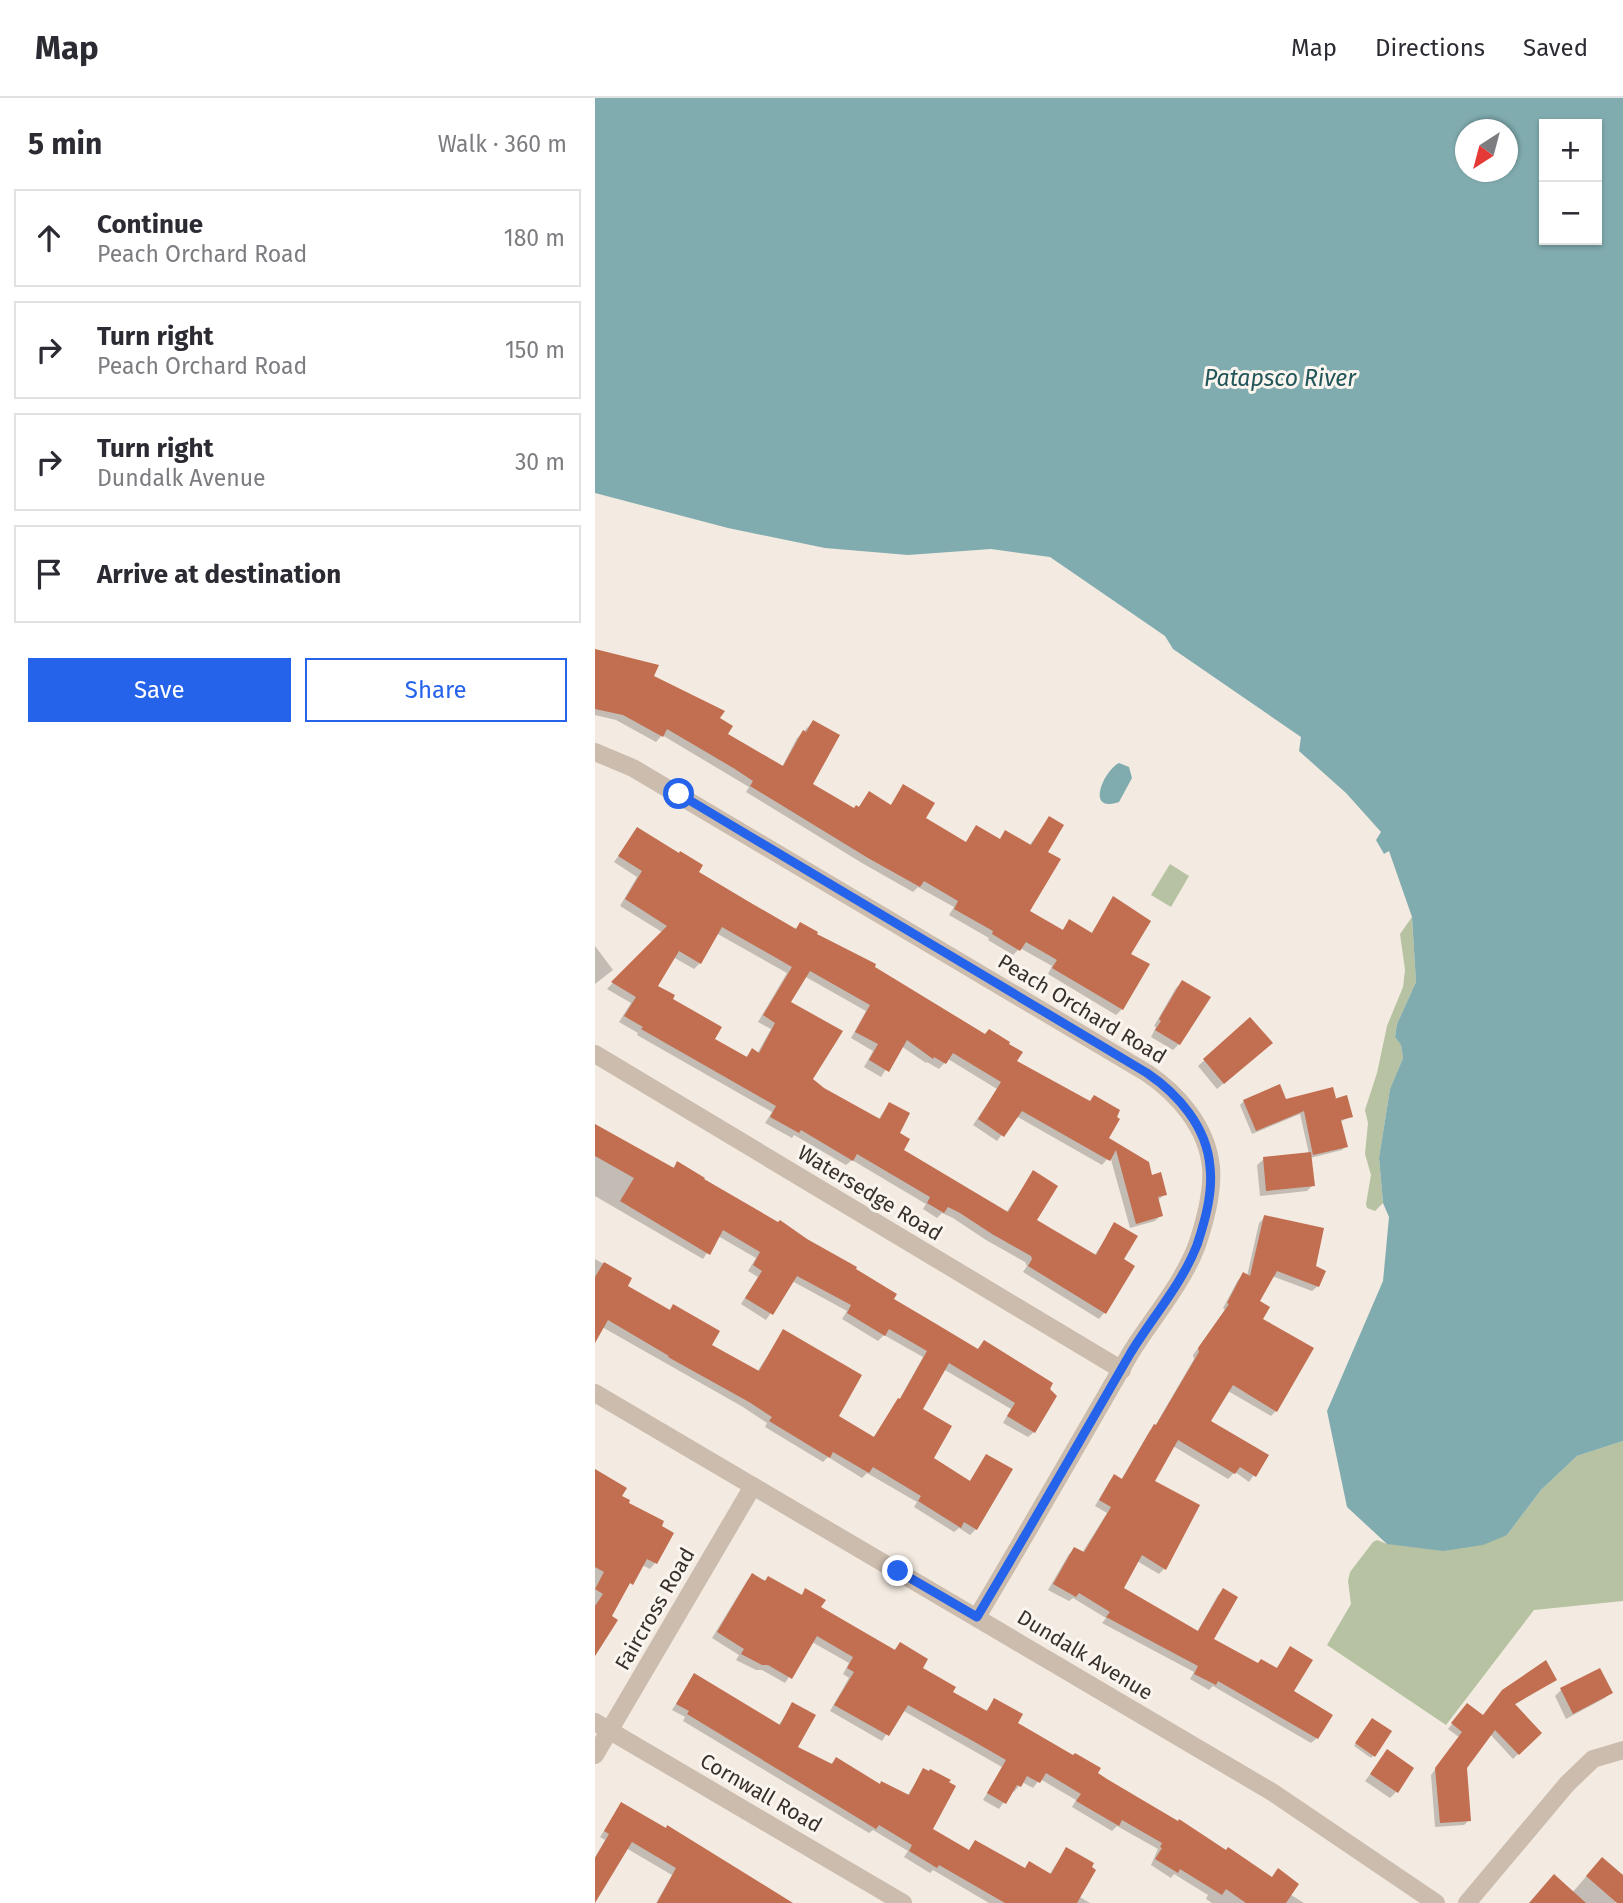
<!DOCTYPE html>
<meta charset="utf-8">
<style>
:root{--surface:#fff;--page:#f2f2f3;--text:#2b2b33;--muted:#7c7c81;--line:#e1e1e2;--accent:#2563eb}
body{margin:0;font-family:"Fira Sans",sans-serif;background:var(--page);color:var(--text)}
.controls{position:absolute;right:21px;top:21px;display:grid;overflow:hidden;border-radius:0px;box-shadow:0 2px 5px #0004}
.controls button{width:63px;height:63px;display:grid;place-items:center;padding:0;border:0;border-bottom:2px solid var(--line);background:var(--surface);color:var(--text);font:35px sans-serif}
.compass{position:absolute;left:860px;top:21px;width:63px;height:63px;border-radius:50%;background:var(--surface);box-shadow:0 2px 5px #0004;rotate:216deg}
.stop{position:absolute;width:21px;height:21px;margin:-16px;border:5px solid #2563eb;border-radius:50%;background:#fff}
.stop.end{background:#2563eb;border-color:#fff;box-shadow:0 2px 7px #0008}
.list{margin:0;padding:0;list-style:none}
h2{display:flex;justify-content:space-between;align-items:center;height:91px;margin:0;padding:0 28px;font-size:30px}
h2 small{font-size:23px;font-weight:400;color:var(--muted)}
.list li{display:grid;grid-template-columns:46px 1fr auto;gap:21px;align-items:center;box-sizing:border-box;height:98px;margin:0 14px 14px;padding:0 14px;border:2px solid var(--line);border-radius:0px}
.list b{display:block;font-size:26px;white-space:nowrap}
.list p{margin:0;font-size:23px;white-space:nowrap;color:var(--muted)}
.list em{font-size:23px;font-style:normal;color:var(--muted)}
.actions{display:flex;gap:14px;padding:21px 28px}
.actions a{flex:1;padding:16px 0;border:2px solid var(--accent);border-radius:0px;text-align:center;font-size:24px;color:var(--accent)}
.actions .main{background:var(--accent);color:#fff}
.icon{flex:none;width:38px;height:38px;fill:none;stroke:currentColor;stroke-width:2;stroke-linecap:round;stroke-linejoin:round}
.map{position:relative;flex:none;width:1028px;height:1805px;overflow:hidden}
header{display:flex;align-items:center;gap:42px;box-sizing:border-box;height:98px;padding:0 35px;background:var(--surface);border-bottom:2px solid var(--line)}
header strong{font-size:33px}
nav{display:flex;gap:38px;margin-inline-start:auto;font-size:24px}
main{display:flex}
aside{flex:1;background:var(--surface)}
.map>svg:first-child{display:block}
.green{fill:#b6c2a1}
.water{fill:#81acaf;fill-rule:evenodd}
.shadow{fill:#0003;fill-rule:evenodd}
.building{fill:#c26e50;fill-rule:evenodd}
.lines{fill:none;stroke-linecap:round;stroke-linejoin:round}
.minor{stroke:#cbbcad;stroke-width:18}
.route{stroke:#2563eb;stroke-width:9}
.labels{text-anchor:middle;stroke-width:6;stroke-linejoin:round;paint-order:stroke}
.street-label{font-size:21px;fill:#3a302b;stroke:#faf5ee}
.water-label{font-size:23px;font-style:italic;fill:#22565b;stroke:#faf5ee}
</style>
<header>
<strong>Map</strong>
<nav><a>Map</a><a>Directions</a><a>Saved</a></nav>
</header>
<main>
<aside>
<h2>5 min<small>Walk · 360 m</small></h2>
<ul class="list">
<li><svg class="icon" aria-label="ahead" viewBox="0 0 24 24"><path d="M12 20V5M6 11l6-6 6 6"/></svg><div><b>Continue</b><p>Peach Orchard Road</p></div><em>180 m</em></li>
<li><svg class="icon" aria-label="right" viewBox="0 0 24 24"><path d="M7 20v-9h11M14 6l5 5-5 5"/></svg><div><b>Turn right</b><p>Peach Orchard Road</p></div><em>150 m</em></li>
<li><svg class="icon" aria-label="right" viewBox="0 0 24 24"><path d="M7 20v-9h11M14 6l5 5-5 5"/></svg><div><b>Turn right</b><p>Dundalk Avenue</p></div><em>30 m</em></li>
<li><svg class="icon" aria-label="arrive" viewBox="0 0 24 24"><path d="M6 21V4h12l-3 4 3 4H6"/></svg><div><b>Arrive at destination</b></div></li>
</ul>
<div class="actions"><a class="main">Save</a><a>Share</a></div>
</aside>
<div class="map">
<svg width="1028" height="1805" viewBox="0 0 1028 1805">
<rect width="100%" height="100%" fill="#f3ebe1"/>
<g class="green">
<path d="M575,766l19,12 -18,31 -20,-12z"/>
<path d="M817,819l4,65 -19,42 -2,13 6,8 2,13 -13,31 -11,69 4,45 -8,8 -8,-3 -1,-4 5,-29 -6,-21 3,-31 -3,-13 12,-37 10,-47 16,-39 2,-17 -5,-36z"/>
<path d="M1028,1343v160l-89,9 -88,115 -119,-80 24,-41 -3,-23 2,-9 23,-30 4,-2 10,4 120,-9 34,-45 36,-34z"/>
</g>
<g class="water">
<path d="M0,0h1028v1343l-46,15 -36,34 -34,45 -24,10 -40,6 -56,-7 -40,-37 -20,-96 56,-130 6,-64 -6,-14 -4,-45 11,-69 13,-31 -2,-13 -6,-8 2,-13 19,-42 -4,-65 -23,-66 -5,3 -8,-14 5,-8 -35,-39 -47,-42 2,-14 -128,-88 -8,-13 -115,-79 -59,-8 -83,6 -83,-7 -97,-20 -133,-35zM1002,26v116h-53v-116zM870,32h42v42h-42z"/>
<path d="M524,665l10,4 3,11 -13,24c-34,12 -16,-31 0,-39z"/>
</g>
<g class="shadow">
<path d="M0,553l57,26 66,42 8,15 56,33 15,-29 16,-16 -2,62 42,26 5,-2 11,-15 21,13 13,-19 21,32 41,25 12,-17 22,13 6,-7 24,13 20,-28 -3,34 -18,59 33,21 8,-11 22,13 22,-35 16,55 -7,55 -6,6 -68,-41 4,-8 -32,-18 -7,7 -25,-15 1,-2 -40,-23 5,-8 -36,-20 -5,5 -51,-29 -116,-71 3,-5 -87,-52 -6,7 -40,-22 -21,-5z"/>
<path d="M43,731l59,43 97,58 7,-6 14,11 57,32 143,95 136,115 14,17 -8,7 4,14 -6,6 -25,7 -20,-72 -8,9 -86,-49 -19,25 -24,-16 24,-36 -49,-30 -9,10 -12,-7 -1,1 -25,-17 -20,31 -17,-10 9,-16 -22,-13 15,-27 -62,-35 -15,26 22,78 12,9 55,31 11,-16 13,46 104,63 27,-40 1,48 60,35 21,-32 7,36 -18,53 -5,6 -76,-47 4,-6 -2,-4 -39,-22 -33,-22 -11,-5 -5,5 -14,-9 3,-5 -74,-44 -6,5 -52,-30 -2,3 -27,-15 7,-11 -135,-77 1,-2 -19,-11 12,-19 -24,-14 55,-57 -42,-26 17,-29 -23,-15zM121,835l71,40 -29,49 13,7 -14,25 -5,-3 -7,7 -32,-19 -58,-53 18,-29 21,12 6,-6z"/>
<path d="M0,848l18,24 -18,14z"/>
<path d="M587,884l-3,62 -6,6 -22,-13 5,-10 -2,-1 22,-38z"/>
<path d="M655,921l14,30 -47,40 -19,-23z"/>
<path d="M649,1003l86,1 21,14 -11,6 6,24 -4,4 -32,8 3,27 -6,6 -47,5 -3,-31 7,-6 45,-5 -9,-40 -48,20 -12,-29z"/>
<path d="M0,1027l77,44 5,-6 101,61 14,6 103,64 -3,6 85,50 7,-8 50,90 -6,5 -25,-14 8,-14 -66,-39 -25,40 11,49 38,23 18,-26 -11,73 -6,6 -11,-7 -5,4 -40,-25 3,-5 -50,-29 -5,5 -34,-21 -5,5 -58,-35 2,-4 -24,-16 -148,-84v-64l35,20 -5,7 43,25 6,-5 36,40 47,26 27,-41 53,85 36,22 26,-38 24,-43 -39,-22 -6,6 -36,-22 5,-8 -55,-30 -26,39 -25,-16 17,-27 -10,-6 8,-13 -38,-22 -15,23 -108,-63z"/>
<path d="M670,1119l49,50 4,19 -6,5 -40,-15 -14,25 18,110 -5,5 -43,-25 -19,31 58,34 -18,26 -14,-10 -7,7 -55,-33 -21,35 12,88 -5,5 -22,-13 -15,28 75,43 21,-37 5,-5 -12,50 46,25 19,4 15,-21 1,43 25,47 -6,5 -98,-57 -4,4 -19,-11 4,-7 -92,-49 4,-5 -33,-20 -4,3 -21,-11 21,-36 5,-5 8,4 25,-40 -12,-7 14,-24 5,-6 7,4 28,-48 6,-6 39,-67 -1,-4 32,-45 -2,-2 15,-28 6,-5 3,1 12,-53z"/>
<path d="M0,1374l31,32 46,30 -17,29 -5,6 -8,-4 -16,24 -17,28 4,10 -18,29z"/>
<path d="M158,1477l47,21 6,-5 13,16 74,44 7,-7 20,24 31,24 34,20 10,-12 21,24 288,179h-92l-6,-4 2,-4 -34,-21 -3,4 -20,-13 7,-16 -41,-23 -5,5 -40,-24 4,-7 -36,-21 -7,9 -11,-6 -8,10 -2,-1 -13,18 -16,-9 19,-33 -35,-20 -65,-37 -20,31 -52,-30 19,-33 -6,-4 6,-11 -37,-21 -27,41 -23,-13h-6l-20,-10 3,-5 -27,-17 35,-57z"/>
<path d="M99,1578l84,50 15,-22 2,44 35,17 6,-6 43,27 28,10 17,-26 7,59 37,22 8,-9 48,28 25,5 17,-26 12,47 12,7h-101l-56,-33 -3,3 -26,-16 4,-6 -35,-21 -4,3 -186,-112 2,-4 -13,-7z"/>
<path d="M960,1582l-41,25 21,32 -22,22 -23,-25 -25,33 4,53 -5,5 -29,2 -4,-52 28,-38 -11,-8 15,-19 19,7z"/>
<path d="M966,1592l50,2 -6,6 -39,21 -11,-23z"/>
<path d="M775,1625l4,32 -3,3 -17,-12z"/>
<path d="M792,1654l9,40 -6,6 -25,-17z"/>
<path d="M26,1706l168,99h-133l16,-28 -46,-27 -31,17v-8l10,-17 -5,-3z"/>
<path d="M1001,1767l27,13v16l-8,9h-83l40,-10z"/>
</g>
<g class="building">
<path d="M0,551l64,16 -5,11 71,35 -5,7 13,8 -5,8 55,32 20,-36 3,2 7,-12 27,15 -27,49 41,24 2,-3 3,2 10,-16 22,14 12,-21 32,19 -9,15 40,24 10,-17 24,14 5,-9 26,15 18,-29 15,9 -16,27 13,7 -31,52 33,19 6,-11 23,14 21,-37 38,25 -20,33 19,10 -27,46 -71,-42 5,-8 -31,-18 -6,9 -28,-17 1,-3 -39,-22 4,-8 -34,-20 -4,6 -52,-29 -118,-72 3,-5 -18,-12 -68,-40 -4,8 -40,-22 -28,-6z"/>
<path d="M42,729l42,26 1,-2 23,14 -4,7 52,31 45,26 4,-7 18,10 -1,2 59,30 -1,3 110,67 4,-5 21,13 -1,2 14,8 -6,9 73,40 4,-6 26,15 -3,7 3,2 -11,19 40,24 3,13 9,-3 6,23 -9,2 5,19 -27,8 -20,-74 -6,11 -88,-50 -18,26 -26,-18 23,-37 -48,-29 -7,11 -12,-7 -1,2 -26,-19 -18,32 -20,-12 9,-16 -23,-12 15,-27 -60,-34 -19,31 52,29 -30,48 11,9 56,31 9,-17 21,11 -10,20 10,6 -6,11 104,62 25,-42 25,16 -21,34 59,35 18,-33 24,14 -14,23 11,7 -29,48 -78,-48 4,-7 -1,-3 -39,-22 -32,-21 -12,-6 -4,6 -17,-10 3,-6 -73,-43 -4,7 -52,-31 -2,3 -29,-16 6,-11 -135,-77 2,-2 -19,-11 12,-19 -25,-15 56,-56 -42,-27 17,-28 -24,-15zM127,829l70,40 -29,48 12,8 -16,30 -7,-5 -5,9 -32,-18 7,-12 -49,-28 2,-4 -17,-9 21,-35 22,13z"/>
<path d="M587,882l29,17 -31,48 -25,-15 6,-9 -2,-2z"/>
<path d="M655,919l23,26 -49,41 -21,-25z"/>
<path d="M685,986l6,15 47,-12 3,11 -2,1 13,-4 6,22 -12,3 7,27 -35,8 -9,-44 -48,20 -13,-31z"/>
<path d="M0,1026l79,44 3,-7 28,17 -1,1 74,43 2,-2 27,19 50,28 -1,2 41,25 -3,5 44,26 40,24 6,-9 69,43 -3,6 7,7 -22,37 -28,-17 8,-13 -66,-40 -26,46 29,17 -18,32 36,23 16,-27 27,15 -36,61 -13,-8 -3,6 -43,-27 3,-5 -48,-29 -4,6 -36,-21 -3,6 -61,-37 3,-4 -23,-15 -81,-45 1,-1 -61,-36 -13,23v-66l9,-15 28,16 -4,8 42,24 3,-6 47,27 -8,14 47,26 24,-42 79,46 -23,41 35,21 24,-39 2,1 27,-48 -38,-22 -4,7 -38,-23 4,-8 -54,-29 -24,39 -28,-17 17,-27 -9,-6 7,-13 -37,-22 -13,25 -90,-54 14,-23 -39,-22z"/>
<path d="M716,1054l4,34 -49,5 -3,-34z"/>
<path d="M669,1117l60,13 -8,38 10,5 -7,16 -42,-16 -17,30 10,6 -7,12 51,29 -37,64 -44,-27 -22,36 58,34 -13,22 -16,-10 -5,7 -57,-34 -23,41 45,24 -34,65 -24,-15 -18,33 74,43 25,-43 15,9 -24,42 44,24 3,-4 16,9 13,-22 23,14 -19,31 39,24 -15,24 -100,-58 -2,4 -22,-11 4,-8 -92,-49 4,-5 -31,-19 -3,4 -23,-13 21,-37 10,5 27,-45 -12,-7 15,-26 8,5 32,-55 2,1 43,-73 -1,-4 31,-44 -2,-1 16,-31 7,4z"/>
<path d="M0,1371l32,19 -5,8 8,4 -1,3 35,18 -2,5 12,7 -17,31 -10,-5 -14,26 -3,-2 -18,33 6,4 -23,36v-50l8,-12 -8,-5 9,-17 -9,-5z"/>
<path d="M157,1475l13,8 3,-5 34,19 3,-7 21,12 -5,7 74,43 5,-8 28,17 -5,9 33,19 -3,5 34,19 7,-13 29,16 -5,9 55,32 2,-2 26,15 -3,5 9,6 71,42 1,-2 47,31 2,-3 44,30 6,-9 21,16 -13,19h-40l-20,-14 -4,6 -42,-26 -2,4 -23,-14 7,-11 -2,-1 2,-4 -40,-23 -3,6 -43,-25 5,-7 -35,-21 -6,10 -13,-7 -6,11 -4,-2 -11,19 -19,-11 19,-33 -33,-19 -65,-36 -19,31 -55,-31 20,-33 -7,-4 6,-11 -36,-21 -25,43 -24,-14h-6l-21,-11 3,-5 -27,-17z"/>
<path d="M951,1562l11,20 -42,24 27,29 -23,22 -24,-25 -28,38 4,53 -31,2 -5,-55 27,-36 -11,-9 16,-20 16,12 19,-25z"/>
<path d="M1005,1570l13,25 -40,21 -13,-26z"/>
<path d="M99,1575l86,52 12,-23 24,13 -18,32 34,17 4,-7 44,27 1,-3 28,14 14,-27 6,3 1,-2 21,11 -2,2 7,4 -23,43 36,21 6,-10 50,28 4,-7 22,13 15,-27 28,16 -2,4 4,3 -19,33h-72l-66,-38 -2,3 -28,-17 3,-6 -33,-20 -3,4 -189,-115 2,-3 -13,-7z"/>
<path d="M777,1620l20,13 -17,26 -20,-14z"/>
<path d="M792,1651l27,19 -16,25 -28,-19z"/>
<path d="M26,1704l45,26 1,-3 126,78h-136l19,-35 -44,-26 -37,61v-45l14,-24 -5,-3z"/>
<path d="M1007,1759l21,18v28h-6l-31,-27z"/>
<path d="M959,1776l32,29h-57z"/>
</g>
<g class="lines">
<g class="minor">
<path d="M0,654l38,16 514,305c31,21 60,54 64,94 2,26 -6,54 -14,78 -15,40 -45,73 -67,109 -51,88 -101,176 -153,263"/>
<path d="M0,956l527,316"/>
<path d="M0,1295l677,399 164,111"/>
<path d="M0,1624l308,181"/>
<path d="M0,1657l158,-269"/>
<path d="M872,1805l100,-119 26,-25 30,-9"/>
</g>
</g>
<g class="lines">
<path class="route" d="M84,696l468,279c31,21 60,54 63,94 3,26 -5,54 -13,78 -15,39 -46,74 -67,109 -51,88 -101,176 -153,263l-79,-46"/>
</g>
<g class="labels">
<g class="street-label">
<text transform="translate(487 911) rotate(31)" y="7">Peach Orchard Road</text>
<text transform="translate(275 1095) rotate(31)" y="7">Watersedge Road</text>
<text transform="translate(60 1511) rotate(-60)" y="7">Faircross Road</text>
<text transform="translate(490 1557) rotate(31)" y="7">Dundalk Avenue</text>
<text transform="translate(166 1695) rotate(30)" y="7">Cornwall Road</text>
</g>
<g class="water-label">
<text x="685" y="288">Patapsco River</text>
</g>
</g>
</svg>
<div class="controls">
<button>+</button>
<button>−</button>
</div>
<svg class="compass" viewBox="-18 -18 36 36"><path d="M0-13l5 13h-10z" fill="#e53935"/><path d="M0 13l5-13h-10z" fill="#7c7c81"/></svg>
<div class="stop" style="left:84px;top:696px"></div>
<div class="stop end" style="left:303px;top:1473px"></div>
</div>
</main>
